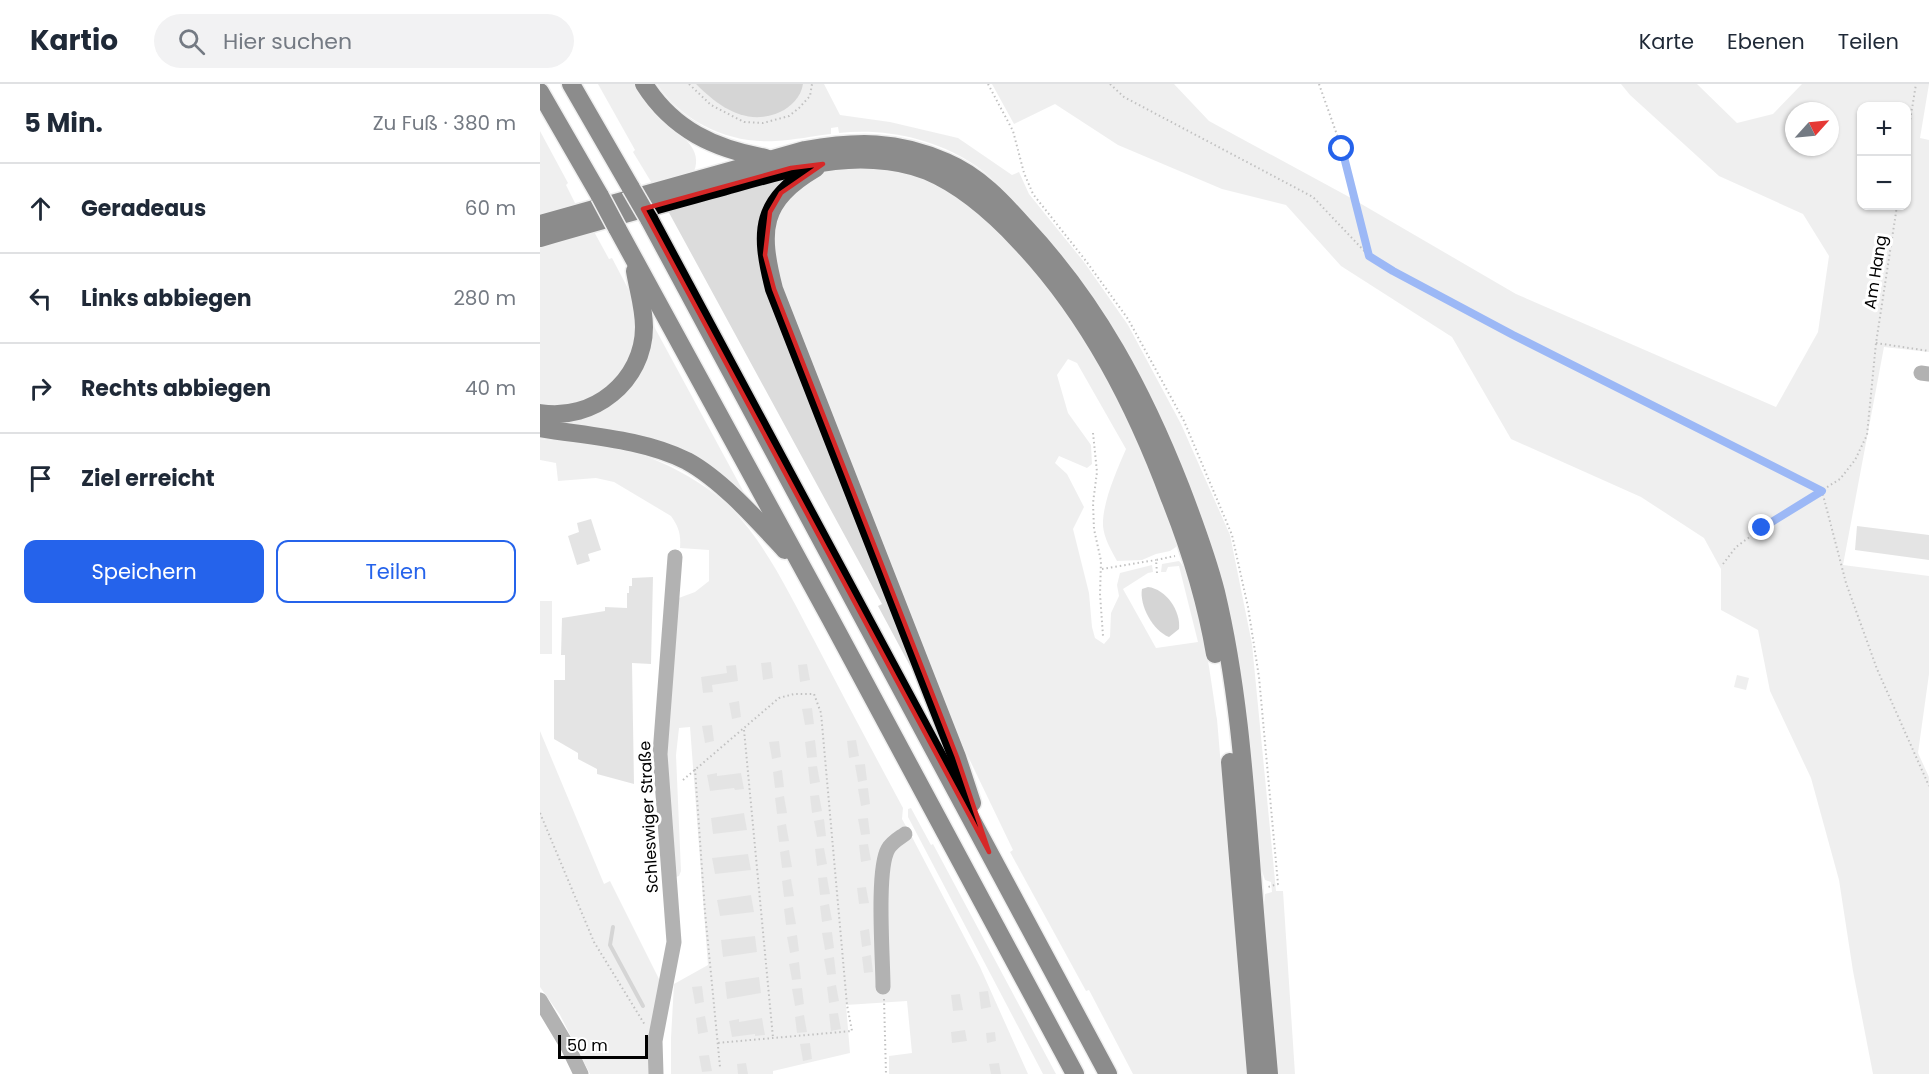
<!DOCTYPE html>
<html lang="de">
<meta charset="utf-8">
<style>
:root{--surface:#fff;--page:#f2f2f3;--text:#1f2937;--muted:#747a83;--line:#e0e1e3;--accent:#2563eb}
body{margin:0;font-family:Poppins,sans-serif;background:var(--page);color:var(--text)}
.controls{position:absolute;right:18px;top:18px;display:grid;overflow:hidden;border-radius:12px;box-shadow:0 2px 4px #0004}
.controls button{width:54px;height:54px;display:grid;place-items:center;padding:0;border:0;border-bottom:2px solid var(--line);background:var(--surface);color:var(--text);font:30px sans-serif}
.compass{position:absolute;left:1245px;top:18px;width:54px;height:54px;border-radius:50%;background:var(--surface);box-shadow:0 2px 4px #0004;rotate:63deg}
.scale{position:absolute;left:18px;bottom:15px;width:90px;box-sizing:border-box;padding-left:6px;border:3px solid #000;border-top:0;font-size:16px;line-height:21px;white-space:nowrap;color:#000;-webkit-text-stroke:4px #fff;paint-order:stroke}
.stop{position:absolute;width:18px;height:18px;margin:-14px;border:4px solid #2563eb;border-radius:50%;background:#fff}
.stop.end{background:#2563eb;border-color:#fff;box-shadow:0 2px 6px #0008}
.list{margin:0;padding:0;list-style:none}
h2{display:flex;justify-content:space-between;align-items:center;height:78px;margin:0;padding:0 24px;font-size:26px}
h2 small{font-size:20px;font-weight:400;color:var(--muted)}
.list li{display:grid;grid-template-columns:39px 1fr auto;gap:18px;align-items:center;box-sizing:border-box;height:90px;padding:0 24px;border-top:2px solid var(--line)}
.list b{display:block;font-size:22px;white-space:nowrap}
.list em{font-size:20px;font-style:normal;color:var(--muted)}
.actions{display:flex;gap:12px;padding:18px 24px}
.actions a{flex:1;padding:14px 0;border:2px solid var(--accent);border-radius:12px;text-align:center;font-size:21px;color:var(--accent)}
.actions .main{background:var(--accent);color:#fff}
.icon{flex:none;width:33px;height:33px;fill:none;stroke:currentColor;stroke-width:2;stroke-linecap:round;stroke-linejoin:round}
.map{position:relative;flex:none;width:1389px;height:990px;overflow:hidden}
header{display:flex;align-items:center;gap:36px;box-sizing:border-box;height:84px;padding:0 30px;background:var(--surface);border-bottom:2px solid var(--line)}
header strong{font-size:28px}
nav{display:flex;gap:33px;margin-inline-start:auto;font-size:21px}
.search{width:420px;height:54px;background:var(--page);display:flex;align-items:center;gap:15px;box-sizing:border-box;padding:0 21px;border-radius:33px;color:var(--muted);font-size:22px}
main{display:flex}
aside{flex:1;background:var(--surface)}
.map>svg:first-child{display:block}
.green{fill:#dcdcdc;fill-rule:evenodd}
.water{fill:#a3a3a3}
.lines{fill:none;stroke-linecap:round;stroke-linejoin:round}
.stream{stroke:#a3a3a3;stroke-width:4}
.building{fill:#c4c4c4}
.highway-casing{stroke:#dbdbdb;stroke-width:21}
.path{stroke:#777;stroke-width:2;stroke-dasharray:1.5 3;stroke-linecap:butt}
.minor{stroke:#555;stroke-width:15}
.highway{stroke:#000;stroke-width:18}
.highway-bridge-casing{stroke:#dbdbdb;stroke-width:21;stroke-linecap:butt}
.highway-bridge{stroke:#000;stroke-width:18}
.route{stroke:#2563eb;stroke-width:8}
.marked{fill:none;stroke:#d62828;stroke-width:4.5;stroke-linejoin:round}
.labels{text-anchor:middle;stroke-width:6;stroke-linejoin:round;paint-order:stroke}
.street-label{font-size:16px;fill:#000;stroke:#fff}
</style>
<header>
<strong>Kartio</strong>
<div class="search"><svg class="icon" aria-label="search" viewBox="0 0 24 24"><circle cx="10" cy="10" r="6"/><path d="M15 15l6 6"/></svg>Hier suchen</div>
<nav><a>Karte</a><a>Ebenen</a><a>Teilen</a></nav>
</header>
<main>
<aside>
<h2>5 Min.<small>Zu Fuß · 380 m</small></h2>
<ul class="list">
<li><svg class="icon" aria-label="ahead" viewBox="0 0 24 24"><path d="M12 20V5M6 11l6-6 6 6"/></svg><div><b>Geradeaus</b></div><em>60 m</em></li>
<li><svg class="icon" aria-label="left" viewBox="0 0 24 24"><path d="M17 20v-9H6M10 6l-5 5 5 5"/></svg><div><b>Links abbiegen</b></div><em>280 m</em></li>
<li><svg class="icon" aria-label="right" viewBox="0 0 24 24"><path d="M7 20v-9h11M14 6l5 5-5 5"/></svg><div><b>Rechts abbiegen</b></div><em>40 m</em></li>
<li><svg class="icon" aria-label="arrive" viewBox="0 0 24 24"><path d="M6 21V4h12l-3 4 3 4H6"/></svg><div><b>Ziel erreicht</b></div></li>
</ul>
<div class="actions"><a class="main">Speichern</a><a>Teilen</a></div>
</aside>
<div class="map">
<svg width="1389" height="990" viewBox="0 0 1389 990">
<rect width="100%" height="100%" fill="#fff"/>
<g class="green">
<path d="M58,0h38c11,13 21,29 34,41 15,14 35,27 22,51l-39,9 -20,-33 2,-2z"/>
<path d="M117,0h167l16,31 50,7 68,16 54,37 7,-3 10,22 55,68 44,63 53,99 49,111 22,109 24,247h7l12,183h-21l-11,-144 2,-36 7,-2 -1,-10 -6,-2 -6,-18 -15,-142 -82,-295 2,-2c-37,-73 -85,-150 -141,-211 -16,-18 -32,-37 -53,-50 -38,-24 -86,-34 -131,-29l-1,-6 -7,1v6c-18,2 -36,6 -55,7 -46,3 -93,-18 -119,-57z"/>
<path d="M452,0h182l35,37 142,77 165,96 260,113 42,-75 11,-76 -26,-42 -84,-38 -89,-81 -9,-11h76l40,39 36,-9 29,-30h127l-9,54 9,2v212l-45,-5 -41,218 86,11v98l-11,79 11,24v297h-56l-20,-103 -14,-91 -28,-102 -41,-87 -12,-61 -37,-20v-41l-17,-31 -63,-41 -130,-58 -59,-102 -111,-71 -55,-61 -64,-16 -104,-44 -63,-41 -41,20zM1322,22h44v100h-44zM1254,27h36v36h-36z"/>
<path d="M0,47l28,52 -2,2 11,22 -37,11z"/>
<path d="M310,83c24,2 49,2 72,10 23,8 42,24 60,40 62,55 123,148 156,223 14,34 26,69 39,103l-1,4 -6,4 -14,3 -14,6 -25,1c-6,-11 -13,-23 -14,-35 -1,-23 14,-56 23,-77l-49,-86 -9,-4 -11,16 11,38 23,32 1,19 -5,4 -28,-12 -4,7 12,11 17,33 -11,22 16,64 3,34 3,11 9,6 6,-7 1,-24 8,-17 -2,-11 3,-12 32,-8 1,7 -5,1 -25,16 33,59 42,-6 -19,-76 -11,1 -2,5h-5l1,-8 17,-3c20,20 33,126 38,158l30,355h-114l-44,-84 -3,1 -76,-139 3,-2 -50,-104 -28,-65 -161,-407 -5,-27 13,-46 33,-26z"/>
<path d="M249,91l-30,59 164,456 -45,-84 4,-2 -215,-395z"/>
<path d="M52,144l17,31 3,-1 22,42 4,27 -9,39 -39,36 -50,7v-166z"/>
<path d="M110,235l98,181 -24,-19 -172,-58 53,-17z"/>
<path d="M0,355c40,5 83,6 120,23 25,11 52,27 72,47 35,37 58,86 82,131 29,56 59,112 89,168l-1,11 5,9 -15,9 -6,33 6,-19 20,-14 68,130 48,107h-139v-18l23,-3 -5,-52 -61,4 4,48 -77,18v3h-102v-36l3,-54 34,-19 -18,-238 -11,1 -3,27 5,116 -2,5 -6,2 -10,-120 13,-159 19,-7 14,-11v-31l-29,-2c1,-13 -1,-21 -9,-32l-57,-34 -18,-4 -38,3 -2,-18 -16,-3z"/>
<rect x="0" y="517" width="12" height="53"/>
<path d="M1197,591l12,3 -3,12 -12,-3z"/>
<path d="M0,647l64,153 6,-3 51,102 -12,91h-59l-30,-59 -20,-28z"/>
<path d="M371,724l20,37 2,-1 123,230h-13l-135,-257v-8z"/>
</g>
<g class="water">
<path d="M156,0h107c-2,13 -12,23 -23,28 -33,15 -61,-5 -84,-28z"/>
<path d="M608,503c18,2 33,24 31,42l-10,8c-16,-6 -30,-32 -27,-48z"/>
</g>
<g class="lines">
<path class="stream" d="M73,843l-3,18 33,61"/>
</g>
<g class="building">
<path d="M51,435l10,31 -13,4 2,7 -13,4 -9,-29 11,-4 -2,-9z"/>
<path d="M1317,442l72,9v25l-74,-10z"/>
<path d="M113,493l-2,87 -19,-1 2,121 -37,-10v-5l-19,-10v-6l-24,-14v-59h11v-25h-4l1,-37 43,-7v-4l22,1v-15h2v-7h3v-8z"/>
<path d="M231,578l2,16 -10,2 -2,-17z"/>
<path d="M267,580l3,16 -10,2 -2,-17z"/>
<path d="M196,581l2,16 -26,4 1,7 -10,1 -2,-16 26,-4 -1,-7z"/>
<path d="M199,617l2,16 -9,2 -3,-16z"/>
<path d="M272,624l2,16 -9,1 -3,-16z"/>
<path d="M172,641l2,16 -9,2 -3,-17z"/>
<path d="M275,656l2,17 -10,1 -2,-16z"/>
<path d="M316,656l3,16 -10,2 -2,-17z"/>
<path d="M239,657l2,16 -9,2 -3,-17z"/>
<path d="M325,680l2,16 -9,2 -3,-17z"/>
<path d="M277,682l3,16 -10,2 -2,-17z"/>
<path d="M242,686l2,17 -9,1 -2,-16z"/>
<path d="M177,689v3l24,-3 3,16 -9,1 -1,-2 -24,3 -3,-16z"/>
<path d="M328,704l2,16 -9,2 -3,-17z"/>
<path d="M279,711l3,16 -10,2 -2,-17z"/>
<path d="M244,712l3,17 -10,1 -2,-16z"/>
<path d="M204,729l3,17 -34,4 -2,-16z"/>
<path d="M328,734l2,16 -9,1 -3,-16z"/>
<path d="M284,735l2,17 -9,1 -3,-16z"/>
<path d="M246,740l3,17 -10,1 -2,-16z"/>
<path d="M328,760l3,16 -10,2 -2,-17z"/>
<path d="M284,764l3,16 -10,2 -2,-17z"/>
<path d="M249,766l3,17 -10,1 -2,-16z"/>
<path d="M208,770l3,16 -36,4 -3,-16z"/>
<path d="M287,793l3,17 -10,1 -2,-17z"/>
<path d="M251,795l3,17 -10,1 -2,-16z"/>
<path d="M326,803l3,16 -10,1 -2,-16z"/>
<path d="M211,811l3,17 -34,4 -3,-16z"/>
<path d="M289,820l3,16 -10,2 -2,-16z"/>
<path d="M253,823l3,17 -10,1 -2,-16z"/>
<path d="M329,845l2,16 -9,2 -2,-16z"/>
<path d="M292,848l2,16 -9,2 -3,-17z"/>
<path d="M257,851l2,16 -9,2 -3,-16z"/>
<path d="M215,852l2,16 -34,5 -2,-17z"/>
<path d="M331,871l2,17 -9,1 -2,-16z"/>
<path d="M294,873l2,17 -9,1 -3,-16z"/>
<path d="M259,878l2,17 -9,1 -3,-16z"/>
<path d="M219,893l2,16 -34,6 -2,-17z"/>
<path d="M296,901l3,16 -10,2 -2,-16z"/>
<path d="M162,902l2,16 -9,2 -3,-17z"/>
<path d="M262,904l2,16 -9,2 -3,-17z"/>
<path d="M448,907l3,16 -10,2 -2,-17z"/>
<path d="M420,910l3,16 -10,1 -2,-16z"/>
<path d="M298,929l3,16 -10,2 -2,-17z"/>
<path d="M264,931l3,17 -10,1 -2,-16z"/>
<path d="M165,932l3,16 -10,2 -2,-16z"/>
<path d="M222,934l3,17 -10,1v-2l-23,3 -3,-16 10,-2v3z"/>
<path d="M425,946l2,11 -15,2 -1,-11z"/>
<path d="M455,948l1,9 -9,2 -1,-10z"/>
<path d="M270,959l2,16 -9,2 -3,-17z"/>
<path d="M169,971l3,16 -10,1 -3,-16z"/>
<path d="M206,979l2,11h-10l-1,-10z"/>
<path d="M459,979l2,11h-10l-2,-10z"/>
</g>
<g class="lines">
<defs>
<g id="highway">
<path d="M31,0l60,104"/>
<path d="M104,0c29,46 71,65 122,74"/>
<path d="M0,8l60,104"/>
<path d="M276,84c-56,33 -57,62 -42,121l183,468 15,46"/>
<path d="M109,135l459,855"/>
<path d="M0,140l265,-74c51,-9 92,-10 141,12 33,14 56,39 79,65 72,77 118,164 156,261 13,34 26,69 35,104 21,88 28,179 35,269 5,71 12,142 18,213"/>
<path d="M77,144l213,390 245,456"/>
<path d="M0,154c58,-17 117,-33 175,-49 48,-13 109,-33 159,-29 18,1 36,4 53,11 36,15 66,42 93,71 69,73 115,163 150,257 20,50 36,102 45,155"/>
<path d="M0,329c53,9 104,-32 104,-86 0,-19 -6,-38 -9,-56"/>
<path d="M0,344c47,8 104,11 147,33 35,19 71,60 98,89"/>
<path d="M690,678l26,312"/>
</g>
</defs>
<use href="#highway" class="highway-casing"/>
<g class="path">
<path d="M149,0l22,21 33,17 19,1 26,-7 10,-8 11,-12 2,-12"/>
<path d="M448,0l25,47 11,42 9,21 53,67 42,58 56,102 48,114 16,72 11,70 19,207 -10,3"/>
<path d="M570,0l14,13 189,100 56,59 24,15 120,64 309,156 24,92 31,86 52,117"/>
<path d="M779,0l23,65 27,104"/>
<path d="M1366,62l10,-62"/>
<path d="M1336,259l53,8"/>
<path d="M553,349l4,39 -4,31 1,26 7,32 -1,33 3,42"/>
<path d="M1183,480l13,-17 26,-19 78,-49 15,-19 12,-25 9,-92 21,-137"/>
<path d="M562,485l54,-9"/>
<path d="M617,489l-1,-13 19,-4"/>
<path d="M204,646l29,308"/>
<path d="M155,685l10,143 15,155"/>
<path d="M143,696l96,-82 15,-4h20l7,19 26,292 5,26 -135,12"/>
<path d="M0,729l54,129 51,83"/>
<path d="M344,915l2,75"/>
</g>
<g class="minor">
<path d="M1381,289l8,1"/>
<path d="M343,903c0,-28 -7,-117 5,-138 4,-7 10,-10 17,-15"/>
<path d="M0,916l28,47 13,27"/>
<path d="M116,990l-1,-33 19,-99 -14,-188 15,-197"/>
</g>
<use href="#highway" class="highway"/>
<defs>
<g id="highway-bridge">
<path d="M91,104l18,31"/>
<path d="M60,112l17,32"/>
</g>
</defs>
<use href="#highway-bridge" class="highway-bridge-casing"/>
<use href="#highway-bridge" class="highway-bridge"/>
</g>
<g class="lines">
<path class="route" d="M802,65l27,107 24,15 120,64 309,156 -60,37"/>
</g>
<path d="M0 0H1389V990H0ZM283,80l-42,29 -11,19 -5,43 9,34 183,468 32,95 -346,-643 148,-41z" fill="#fff" fill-opacity=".55" fill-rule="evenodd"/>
<path class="marked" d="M283,80l-42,29 -11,19 -5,43 9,34 183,468 32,95 -346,-643 148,-41z"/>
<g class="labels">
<g class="street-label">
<text transform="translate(1335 188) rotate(-81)" y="6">Am Hang</text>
<text transform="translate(108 733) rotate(-93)" y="6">Schleswiger Straße</text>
</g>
</g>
</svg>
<div class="controls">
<button>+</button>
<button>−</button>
</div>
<svg class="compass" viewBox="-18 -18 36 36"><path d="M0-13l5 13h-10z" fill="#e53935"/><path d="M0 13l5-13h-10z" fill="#747a83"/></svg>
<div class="scale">50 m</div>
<div class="stop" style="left:802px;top:65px"></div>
<div class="stop end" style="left:1222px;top:444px"></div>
</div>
</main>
